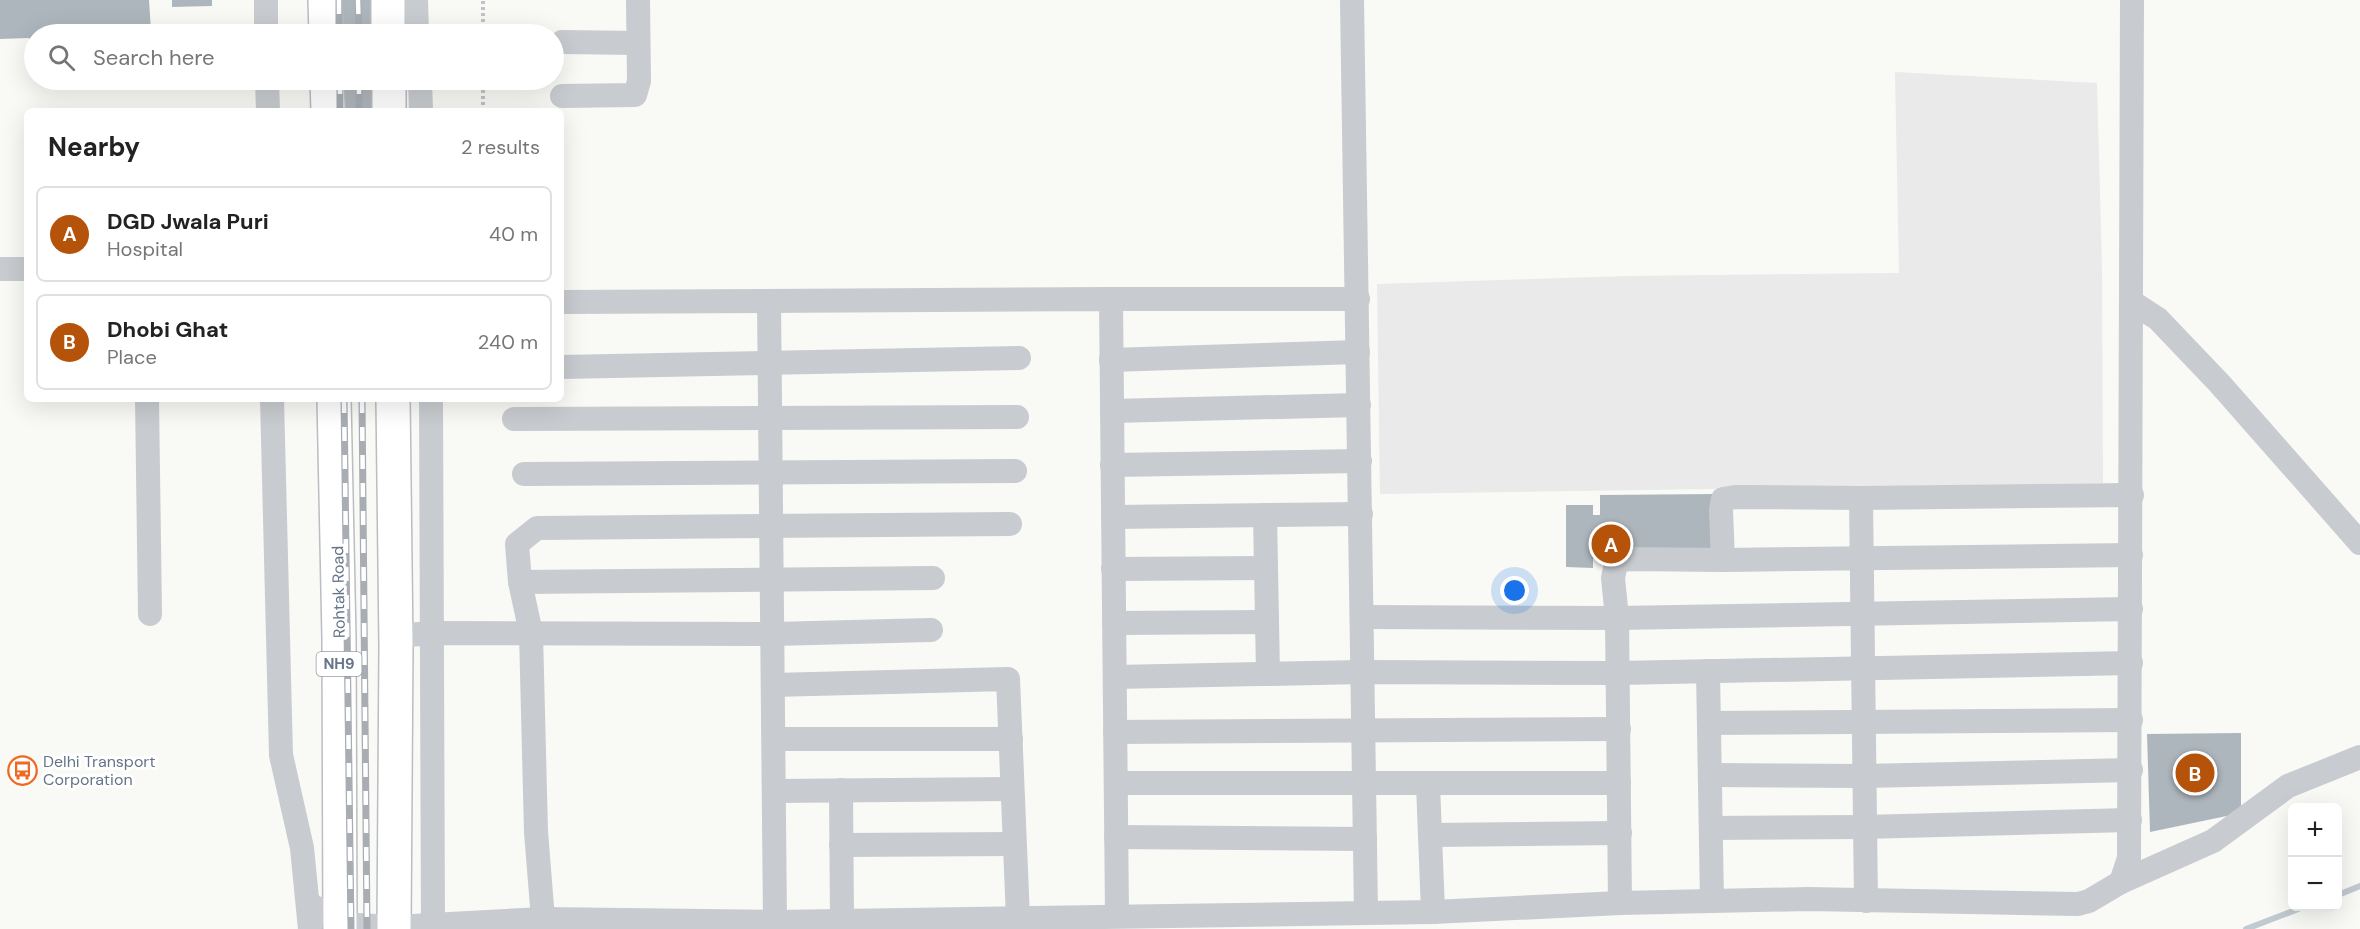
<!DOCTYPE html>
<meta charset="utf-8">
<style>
:root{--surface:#fff;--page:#f6f6f6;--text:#222;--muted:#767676;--line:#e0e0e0;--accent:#b45309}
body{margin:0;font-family:"DM Sans",sans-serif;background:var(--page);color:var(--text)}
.controls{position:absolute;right:18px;bottom:18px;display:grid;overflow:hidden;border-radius:9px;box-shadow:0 6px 24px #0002}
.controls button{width:54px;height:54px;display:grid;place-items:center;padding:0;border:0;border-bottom:2px solid var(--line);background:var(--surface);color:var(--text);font:30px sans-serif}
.you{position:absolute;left:1515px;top:591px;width:21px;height:21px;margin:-15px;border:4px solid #fff;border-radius:50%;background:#1a73e8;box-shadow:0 0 0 9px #1a73e833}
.badge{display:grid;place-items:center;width:39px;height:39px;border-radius:50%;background:var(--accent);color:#fff;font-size:20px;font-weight:700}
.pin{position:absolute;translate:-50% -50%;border:3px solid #fff;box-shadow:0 2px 6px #0006}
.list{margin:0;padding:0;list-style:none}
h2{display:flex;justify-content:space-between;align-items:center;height:78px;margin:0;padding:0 24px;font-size:26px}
h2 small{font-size:20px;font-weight:400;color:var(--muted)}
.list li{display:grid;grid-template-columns:39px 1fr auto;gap:18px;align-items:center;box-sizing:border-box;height:96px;margin:0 12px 12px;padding:0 12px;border:2px solid var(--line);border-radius:9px}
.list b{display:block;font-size:22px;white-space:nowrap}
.list p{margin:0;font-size:20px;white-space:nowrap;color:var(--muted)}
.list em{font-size:20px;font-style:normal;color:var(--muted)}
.icon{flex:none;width:33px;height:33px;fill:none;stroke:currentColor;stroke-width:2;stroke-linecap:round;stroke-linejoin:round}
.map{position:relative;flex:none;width:2360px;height:929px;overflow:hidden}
.search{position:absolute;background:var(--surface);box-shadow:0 6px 24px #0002;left:24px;top:24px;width:540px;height:66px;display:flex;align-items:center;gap:15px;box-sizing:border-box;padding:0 21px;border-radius:33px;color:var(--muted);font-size:22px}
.panel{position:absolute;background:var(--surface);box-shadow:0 6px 24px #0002;left:24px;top:108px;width:540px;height:294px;border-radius:9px}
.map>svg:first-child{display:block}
.built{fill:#e9eae9}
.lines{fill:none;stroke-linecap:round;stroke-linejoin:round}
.stream{stroke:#c0cad0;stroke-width:6}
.building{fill:#aeb6bd}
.highway-casing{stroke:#babdc1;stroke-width:36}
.path{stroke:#c1c3c6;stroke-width:4;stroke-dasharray:3 3;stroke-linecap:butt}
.minor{stroke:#c8cbcf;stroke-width:24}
.highway{stroke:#fff;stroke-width:33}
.rail-casing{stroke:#a8adb4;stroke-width:7}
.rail{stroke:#fff;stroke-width:4.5;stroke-dasharray:14;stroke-linecap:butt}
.labels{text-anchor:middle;stroke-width:6;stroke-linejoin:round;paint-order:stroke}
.shield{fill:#fff;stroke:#939eac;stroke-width:1.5}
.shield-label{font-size:15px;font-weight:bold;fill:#657589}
.street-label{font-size:16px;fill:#657589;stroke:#fff}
.poi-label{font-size:16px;fill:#657589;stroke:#fff;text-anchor:start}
</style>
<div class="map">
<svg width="2360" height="929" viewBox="0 0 2360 929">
<rect width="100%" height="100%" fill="#f9f9f6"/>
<path class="built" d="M1895,72l202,11 5,187 1,213 -723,11 -3,-210 251,-8 271,-3z"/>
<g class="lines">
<g class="stream">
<path d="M2338,895l22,-9"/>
<path d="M2246,929l60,-23"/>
</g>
</g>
<g class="building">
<path d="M0,0h149l2,31 -15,1v2h-47v-2l-55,2v11l-4,1 -1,-8 -29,1z"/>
<path d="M172,0h40v6l-40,1z"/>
<path d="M314,0h93l1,34h-93z"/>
<rect x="341" y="80" width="38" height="31"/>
<path d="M1715,494l1,62 -115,2 -1,-24h-7v34l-27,-1v-62h27v10h7v-20z"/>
<path d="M2241,733v80l-91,19 -3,-98z"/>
</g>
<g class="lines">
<defs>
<g id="highway">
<path d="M325,0l1,34"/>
<path d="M388,0v34"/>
<path d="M327,80l1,31"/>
<path d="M389,80v31"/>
<path d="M334,399l5,239 1,291"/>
<path d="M393,399l3,247 -2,283"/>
</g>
</defs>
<use href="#highway" class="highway-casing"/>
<g class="path">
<path d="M483,34v-34"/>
<path d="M483,111v-31"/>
</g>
<g class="minor">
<path d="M266,0v34"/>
<path d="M416,0l1,34"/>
<path d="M1352,0l14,912"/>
<path d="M562,42l76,1"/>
<path d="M267,80l1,31"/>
<path d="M420,80l1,31"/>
<path d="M562,96l73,-1 4,-14 -1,-81"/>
<path d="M0,269h27"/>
<path d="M1111,299h247"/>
<path d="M561,302l550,-3 6,617"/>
<path d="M769,302l6,620"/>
<path d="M2132,302l26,17 62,65 140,159"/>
<path d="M1111,360l247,-8"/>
<path d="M561,367l458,-9"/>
<path d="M147,399l3,215"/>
<path d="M272,399l9,356 21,93 8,81"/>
<path d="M431,399l2,528"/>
<path d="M1112,411l247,-6"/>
<path d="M514,419l503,-2"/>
<path d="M1112,465l248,-4"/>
<path d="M524,474l491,-3"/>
<path d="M1861,498l5,403"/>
<path d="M1265,515l3,159"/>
<path d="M1113,517l248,-3"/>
<path d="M1723,560l408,-5"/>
<path d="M1113,569l153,-1"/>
<path d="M520,582l413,-4"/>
<path d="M1362,617l255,1 514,-9"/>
<path d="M1114,623l153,-1"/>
<path d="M396,636l36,-3 341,1 158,-4"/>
<path d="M1708,671l4,230"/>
<path d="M1115,677l248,-5 255,1 513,-10"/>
<path d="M773,685l235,-6 10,239"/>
<path d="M1709,723l422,-3"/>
<path d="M1115,732l504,-3"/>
<path d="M774,739h237"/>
<path d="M1710,775l154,1 267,-6"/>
<path d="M1116,783h503"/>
<path d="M1428,784l5,128"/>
<path d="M841,790l1,131"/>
<path d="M774,791l238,-2"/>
<path d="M1711,828l153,-1 266,-7"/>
<path d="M1430,835l190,-2"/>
<path d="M1116,837l249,2"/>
<path d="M841,845l173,-1"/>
<path d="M2121,882l92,-41 75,-55 72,-29"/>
<path d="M1620,903l-3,-285 -4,-40 3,-15 11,-4 96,1 -2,-50 2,-11 12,-2 126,1 271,-3"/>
<path d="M310,904l30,20 54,3 149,-8 232,3 658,-10 187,-9 188,-4 270,5 11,-3 32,-19 8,-24 3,-858"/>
<path d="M543,919l-7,-87 -5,-199 -11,-51 -3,-38 20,-16 473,-4"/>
</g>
<use href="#highway" class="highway"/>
<defs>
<g id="rail">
<path d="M339,0v34"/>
<path d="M358,0l1,34"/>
<path d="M340,80v31"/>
<path d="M359,80v31"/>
<path d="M344,399l7,530"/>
<path d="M362,399l5,530"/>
</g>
</defs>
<use href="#rail" class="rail-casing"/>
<use href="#rail" class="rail"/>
</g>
<defs>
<symbol id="bus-ring" viewBox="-11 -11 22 22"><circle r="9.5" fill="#fff" stroke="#f0681f" stroke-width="1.5"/><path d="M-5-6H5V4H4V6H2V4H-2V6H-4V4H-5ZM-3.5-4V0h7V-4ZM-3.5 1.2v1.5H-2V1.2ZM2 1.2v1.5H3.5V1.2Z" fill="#f0681f"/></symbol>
</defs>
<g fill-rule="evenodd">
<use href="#bus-ring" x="6" y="754" width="33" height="33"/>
</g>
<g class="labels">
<rect class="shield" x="316.5" y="652" width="45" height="24" rx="4.5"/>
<g class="shield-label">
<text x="339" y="669">NH9</text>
</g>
<g class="street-label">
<text transform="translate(338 592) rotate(-91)" y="6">Rohtak Road</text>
</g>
<g class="poi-label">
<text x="43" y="767">Delhi Transport<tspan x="43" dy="18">Corporation</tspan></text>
</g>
</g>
</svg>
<div class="controls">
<button>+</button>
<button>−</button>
</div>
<div class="you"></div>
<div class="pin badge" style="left:1611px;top:544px">A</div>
<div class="pin badge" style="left:2195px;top:773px">B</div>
<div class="search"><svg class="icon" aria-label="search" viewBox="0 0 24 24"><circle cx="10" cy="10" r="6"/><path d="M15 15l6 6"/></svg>Search here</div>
<section class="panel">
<h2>Nearby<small>2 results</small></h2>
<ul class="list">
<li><span class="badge">A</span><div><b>DGD Jwala Puri</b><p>Hospital</p></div><em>40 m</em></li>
<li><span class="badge">B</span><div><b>Dhobi Ghat</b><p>Place</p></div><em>240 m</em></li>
</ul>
</section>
</div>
